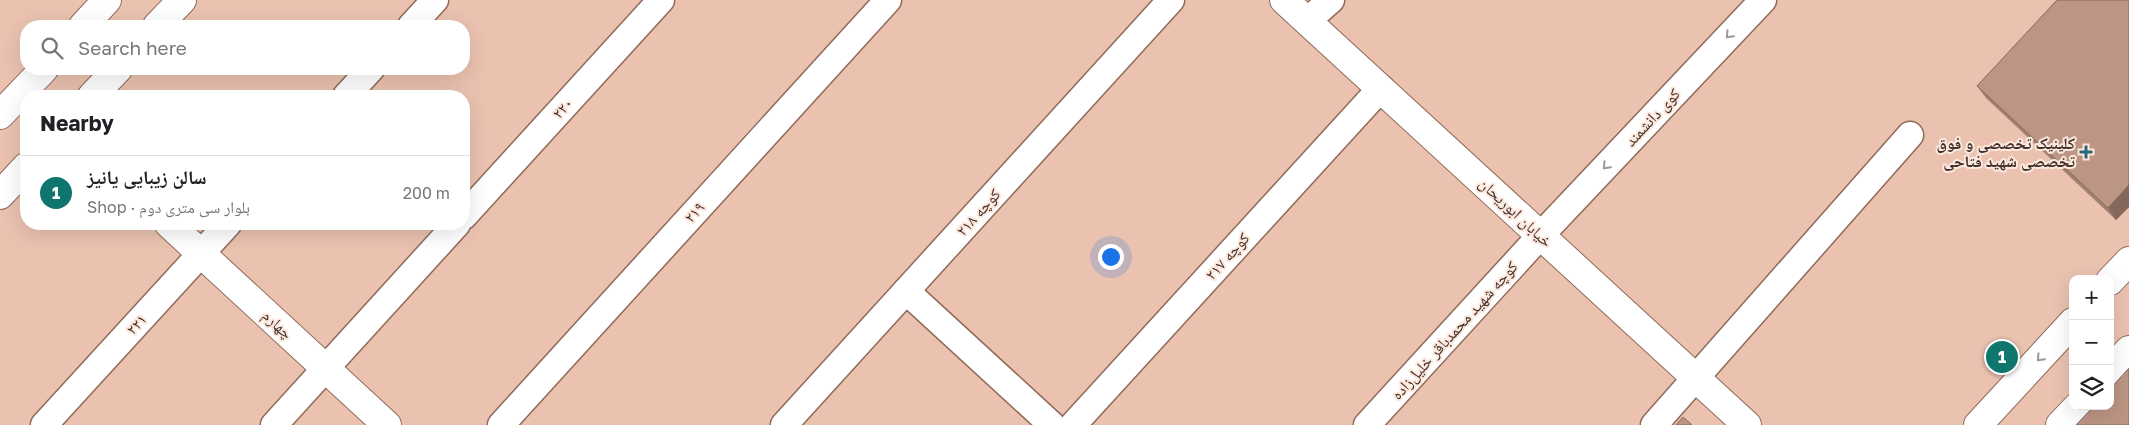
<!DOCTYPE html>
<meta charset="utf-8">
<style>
:root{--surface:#fff;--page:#f2f2f2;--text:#202124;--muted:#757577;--line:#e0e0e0;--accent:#0f766e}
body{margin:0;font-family:"Golos Text","Noto Naskh Arabic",sans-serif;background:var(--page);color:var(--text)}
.controls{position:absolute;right:15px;bottom:15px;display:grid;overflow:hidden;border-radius:10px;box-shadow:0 5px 20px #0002}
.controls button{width:45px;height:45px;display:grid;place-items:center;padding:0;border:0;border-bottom:1px solid var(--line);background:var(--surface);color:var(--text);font:25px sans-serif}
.you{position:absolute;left:1110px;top:256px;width:18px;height:18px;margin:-12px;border:4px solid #fff;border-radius:50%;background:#1a73e8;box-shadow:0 0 0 8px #1a73e833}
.badge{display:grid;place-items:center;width:32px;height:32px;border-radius:50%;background:var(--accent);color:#fff;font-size:16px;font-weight:700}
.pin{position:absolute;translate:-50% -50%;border:2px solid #fff;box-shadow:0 1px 5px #0006}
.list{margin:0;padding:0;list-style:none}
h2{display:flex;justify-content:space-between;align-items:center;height:65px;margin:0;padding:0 20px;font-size:21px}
h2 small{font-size:16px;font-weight:400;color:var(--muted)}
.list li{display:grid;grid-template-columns:32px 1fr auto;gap:15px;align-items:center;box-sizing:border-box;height:75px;padding:0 20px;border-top:1px solid var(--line)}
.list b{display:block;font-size:19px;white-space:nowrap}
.list p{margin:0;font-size:16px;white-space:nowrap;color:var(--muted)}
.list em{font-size:16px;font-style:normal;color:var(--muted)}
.icon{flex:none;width:28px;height:28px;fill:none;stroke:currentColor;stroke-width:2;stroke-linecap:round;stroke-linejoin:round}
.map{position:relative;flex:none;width:2129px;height:425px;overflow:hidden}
.search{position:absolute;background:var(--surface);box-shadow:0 5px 20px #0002;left:20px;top:20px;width:450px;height:55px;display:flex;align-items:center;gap:12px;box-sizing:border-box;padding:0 18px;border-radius:20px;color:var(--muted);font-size:19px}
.panel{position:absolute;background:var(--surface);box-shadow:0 5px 20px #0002;left:20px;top:90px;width:450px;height:140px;border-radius:20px}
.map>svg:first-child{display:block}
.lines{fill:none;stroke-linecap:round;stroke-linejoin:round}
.street-casing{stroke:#8f6a59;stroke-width:29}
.secondary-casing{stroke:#8f6a59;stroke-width:30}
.street{stroke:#fff;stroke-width:26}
.secondary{stroke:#fff;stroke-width:28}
.wall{fill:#a28072}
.shaded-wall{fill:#84685c}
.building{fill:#bc9584;stroke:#84685c}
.oneway{stroke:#a09894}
.poi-dot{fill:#2a687e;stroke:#fde8de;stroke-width:2}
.labels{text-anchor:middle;stroke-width:4;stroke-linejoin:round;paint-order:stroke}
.street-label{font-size:16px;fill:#41312a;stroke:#fde8de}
.poi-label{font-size:16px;font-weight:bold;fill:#41312a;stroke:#fde8de;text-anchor:end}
</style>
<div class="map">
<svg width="2129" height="425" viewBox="0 0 2129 425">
<rect width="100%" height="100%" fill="#ebc2b0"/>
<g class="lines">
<defs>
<g id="street">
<path d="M1307,21l24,-21"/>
<path d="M411,26l24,-26"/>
<path d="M346,96l25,-27"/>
<path d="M464,216l197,-216"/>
<path d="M906,291l146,134"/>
<path d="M44,425l184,-201"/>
<path d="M274,425l183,-201"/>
<path d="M501,425l387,-425"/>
<path d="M784,425l387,-425"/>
<path d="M1073,425l308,-337"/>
<path d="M1367,425l174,-190 222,-235"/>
<path d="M1654,425l256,-290"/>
</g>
<g id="secondary">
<path d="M1284,0l463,425"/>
<path d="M83,26l24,-26"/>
<path d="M157,26l25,-26"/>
<path d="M92,96l26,-27"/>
<path d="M0,115l44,-46"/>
<path d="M0,195l26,-28"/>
<path d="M169,224l218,201"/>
<path d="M2110,281l19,-20"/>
<path d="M2110,371l19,-21"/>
<path d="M1978,425l95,-103"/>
<path d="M2060,425l18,-19"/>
</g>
</defs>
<use href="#street" class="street-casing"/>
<use href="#secondary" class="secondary-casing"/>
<use href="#street" class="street"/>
<use href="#secondary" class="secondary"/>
</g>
<path class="wall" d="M2129,0v207l-13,13 -130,-122 -9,-12z"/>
<path class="shaded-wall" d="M2129,185v22l-13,13 -8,-12z"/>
<g class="building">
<path d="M2057,0h72v185l-21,23 -131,-122z"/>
<path d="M2129,368v57h-53l18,-19h16v-17z"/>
<path d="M1683,417l9,8h-16z"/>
</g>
<defs><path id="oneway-chevron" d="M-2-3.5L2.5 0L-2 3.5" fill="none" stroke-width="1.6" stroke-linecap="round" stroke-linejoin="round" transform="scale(1.25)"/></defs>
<g class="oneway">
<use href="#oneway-chevron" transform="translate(1729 35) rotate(133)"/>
<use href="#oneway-chevron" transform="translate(1606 166) rotate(133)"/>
<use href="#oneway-chevron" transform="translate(2040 358) rotate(133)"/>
</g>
<path class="poi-dot" d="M2083.5 144.5h5v5h5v5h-5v5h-5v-5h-5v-5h5z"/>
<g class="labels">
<g class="street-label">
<text transform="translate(562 108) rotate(-48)" y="6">۲۲۰</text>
<text transform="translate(1652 117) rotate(-47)" y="6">کوی دانشمند</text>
<text transform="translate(694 212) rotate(-48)" y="6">۲۱۹</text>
<text transform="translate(978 212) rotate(-48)" y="6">کوچه ۲۱۸</text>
<text transform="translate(1516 212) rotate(43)" y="6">خیابان ابوریحان</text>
<text transform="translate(1227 256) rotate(-48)" y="6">کوچه ۲۱۷</text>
<text transform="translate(136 324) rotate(-47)" y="6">۲۲۱</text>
<text transform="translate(278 324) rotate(43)" y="6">چهارم</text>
<text transform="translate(1454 330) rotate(-48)" y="6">کوچه شهید محمدباقر خلیل‌زاده</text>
</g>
<g class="poi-label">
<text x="2075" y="149">کلینیک تخصصی و فوق<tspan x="2075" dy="18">تخصصی شهید فتاحی</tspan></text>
</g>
</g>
</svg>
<div class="controls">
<button>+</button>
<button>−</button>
<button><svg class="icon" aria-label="layers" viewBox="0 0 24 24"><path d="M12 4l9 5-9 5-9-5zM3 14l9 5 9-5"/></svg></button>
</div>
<div class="you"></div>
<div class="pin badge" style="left:2002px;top:357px">1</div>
<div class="search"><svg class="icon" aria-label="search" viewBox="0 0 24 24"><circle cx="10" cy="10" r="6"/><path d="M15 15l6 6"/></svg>Search here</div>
<section class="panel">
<h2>Nearby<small></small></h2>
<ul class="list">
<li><span class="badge">1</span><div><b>سالن زیبایی یانیز</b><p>Shop · بلوار سی متری دوم</p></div><em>200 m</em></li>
</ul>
</section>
</div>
